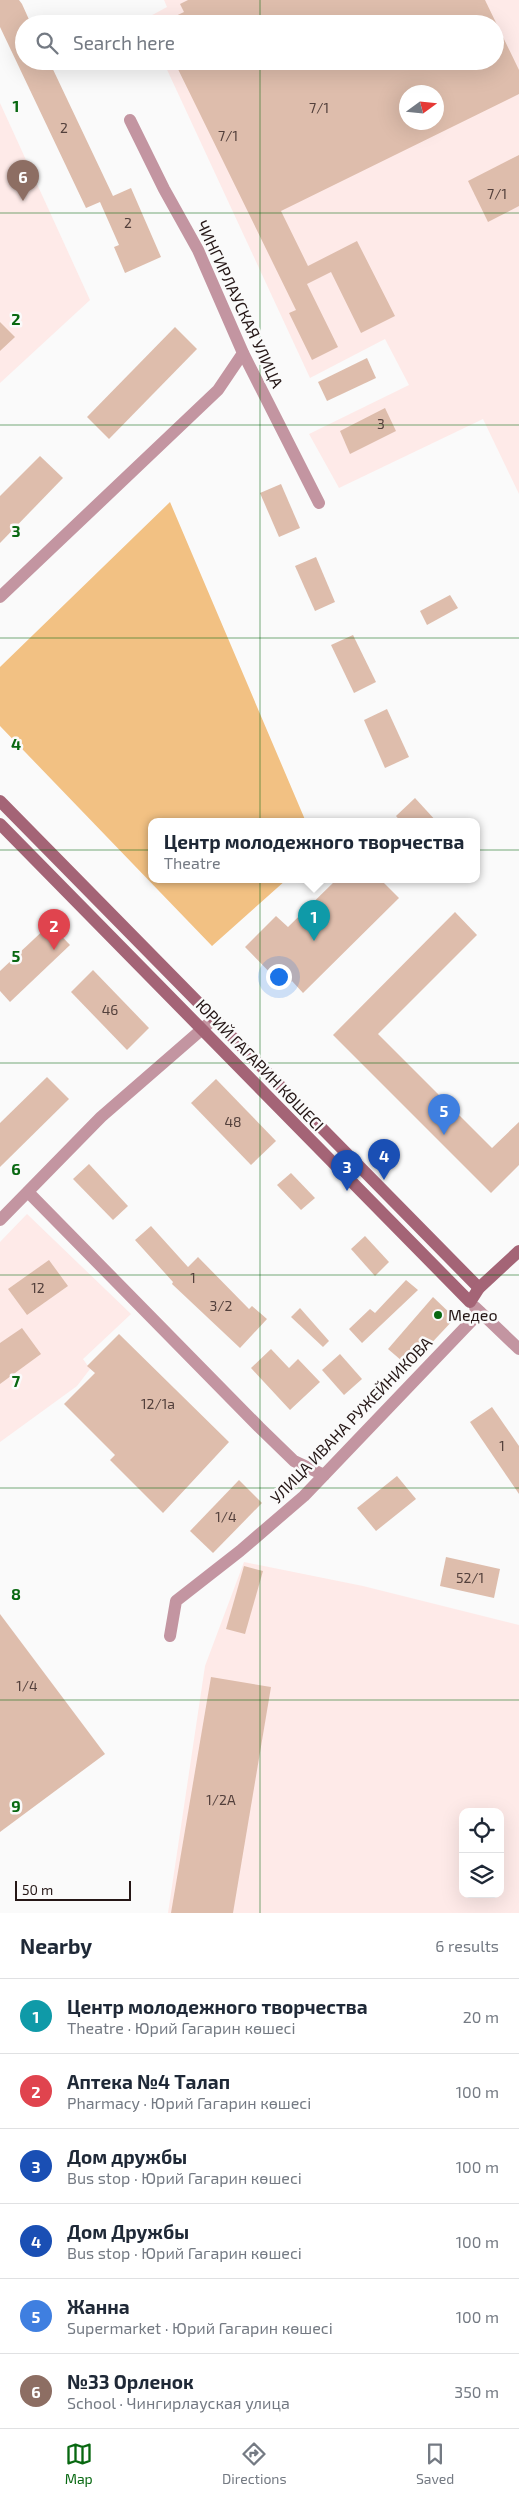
<!DOCTYPE html>
<meta charset="utf-8">
<style>
:root{--surface:#fff;--page:#f2f2f3;--text:#1f2937;--muted:#747a83;--line:#e0e1e3;--accent:#086811}
body{margin:0;font-family:"Exo 2",sans-serif;background:var(--page);color:var(--text)}
.controls{position:absolute;right:15px;bottom:15px;display:grid;overflow:hidden;border-radius:10px;box-shadow:0 5px 20px #0002}
.controls button{width:45px;height:45px;display:grid;place-items:center;padding:0;border:0;border-bottom:1px solid var(--line);background:var(--surface);color:var(--text);font:25px sans-serif}
.compass{position:absolute;left:399px;top:85px;width:45px;height:45px;border-radius:50%;background:var(--surface);box-shadow:0 5px 20px #0002;rotate:75deg}
.scale{position:absolute;left:15px;bottom:12px;width:116px;box-sizing:border-box;padding-left:5px;border:2px solid #251716;border-top:0;font-size:14px;line-height:18px;white-space:nowrap;color:#251716;-webkit-text-stroke:4px #fafafa;paint-order:stroke}
.you{position:absolute;left:278px;top:976px;width:18px;height:18px;margin:-12px;border:4px solid #fff;border-radius:50%;background:#1a73e8;box-shadow:0 0 0 8px #1a73e833}
.badge{display:grid;place-items:center;width:32px;height:32px;border-radius:50%;background:var(--accent);color:#fff;font-size:16px;font-weight:700}
.pin{position:absolute;translate:-50% -41px;filter:drop-shadow(0 1px 2px #0008)}
.pin::after{content:'';position:absolute;top:26px;width:18px;height:15px;background:inherit;clip-path:polygon(0 0,100% 0,50% 100%)}
.popup{position:absolute;left:148px;top:818px;width:332px;height:65px;box-sizing:border-box;display:grid;place-content:center;border-radius:10px;background:var(--surface);filter:drop-shadow(0 1px 4px #0005);font-size:16px;white-space:nowrap;color:var(--muted)}
.popup b{font-size:19px;color:var(--text)}
.popup::after{content:'';position:absolute;left:50%;top:100%;margin-left:-10px;border:10px solid transparent;border-top-color:var(--surface)}
.list{margin:0;padding:0;list-style:none}
h2{display:flex;justify-content:space-between;align-items:center;height:65px;margin:0;padding:0 20px;font-size:21px}
h2 small{font-size:16px;font-weight:400;color:var(--muted)}
.list li{display:grid;grid-template-columns:32px 1fr auto;gap:15px;align-items:center;box-sizing:border-box;height:75px;padding:0 20px;border-top:1px solid var(--line)}
.list b{display:block;font-size:19px;white-space:nowrap}
.list p{margin:0;font-size:16px;white-space:nowrap;color:var(--muted)}
.list em{font-size:16px;font-style:normal;color:var(--muted)}
.icon{flex:none;width:28px;height:28px;fill:none;stroke:currentColor;stroke-width:2;stroke-linecap:round;stroke-linejoin:round}
.map{position:relative;flex:none;width:519px;height:1913px;overflow:hidden}
.search{position:absolute;background:var(--surface);box-shadow:0 5px 20px #0002;left:15px;right:15px;top:15px;height:55px;display:flex;align-items:center;gap:12px;box-sizing:border-box;padding:0 18px;border-radius:28px;color:var(--muted);font-size:19px}
.sheet{height:515px;background:var(--surface)}
nav{display:flex;justify-content:space-around;align-items:center;box-sizing:border-box;height:70px;border-top:1px solid var(--line);background:var(--surface);font-size:14px;color:var(--muted)}
nav a{display:grid;justify-items:center;gap:2px}
nav .on{color:var(--accent)}
.map>svg:first-child{display:block}
.built{fill:#feeae8;fill-rule:evenodd}
.green{fill:#f2c183}
.building{fill:#debdac;fill-rule:evenodd}
.lines{fill:none;stroke-linecap:round;stroke-linejoin:round}
.minor{stroke:#c395a1;stroke-width:12}
.secondary{stroke:#a46476;stroke-width:12}
.grid{fill:none;stroke:#086811;stroke-width:1;stroke-opacity:0.55}
.poi-dot{fill:#086811;stroke:#fafafa;stroke-width:2}
.labels{text-anchor:middle;stroke-width:5;stroke-linejoin:round;paint-order:stroke}
.number-label{font-size:14px;fill:#53403c}
.street-label{font-size:16px;fill:#251716;stroke:#fafafa}
.poi-label{font-size:16px;fill:#251716;stroke:#fafafa;text-anchor:start}
.grid-label{font-size:16px;text-anchor:middle;font-weight:bold;fill:#086811;stroke:#fafafa;stroke-width:5;stroke-linejoin:round;paint-order:stroke}
</style>
<div class="map">
<svg width="519" height="1913" viewBox="0 0 519 1913">
<rect width="100%" height="100%" fill="#fafafa"/>
<g class="built">
<path d="M164,0h355v494l-36,-75 -144,69 -30,-54 100,-49 -24,-46 -75,39 -147,-317h332v-37h-350l-2,-4 24,-13zM406,92h30v30h-30z"/>
<path d="M0,103l90,197 -90,83z"/>
<path d="M27,1214l104,100 -48,45 7,10 -13,17 -77,56v-200z"/>
<path d="M244,1562l119,24 156,39v288h-351l37,-247zM463,1812h37v82h-37z"/>
</g>
<path class="green" d="M170,502l136,320h-154v58h134l-74,66 -212,-220v-59z"/>
<g class="building">
<path d="M0,0h19l3,4 9,20h-7v37h25l64,135 18,-8 30,69 -36,16 -11,-26 5,-2 -19,-43 -14,6 -86,-181z"/>
<path d="M188,0h297l34,70v24l-238,117 27,55 49,-25 38,75 -34,17 -30,-61 -24,12 31,63 -26,13 -23,-47 7,-3 -122,-249h321v-37h-336l25,-12 -4,-8zM406,92h30v30h-30z"/>
<path d="M519,155v51l-31,16 -20,-41z"/>
<path d="M0,322l15,15 -15,14z"/>
<path d="M175,327l22,22 -88,90 -22,-22z"/>
<path d="M367,358l9,20 -49,23 -9,-19z"/>
<path d="M385,408l11,23 -46,23 -10,-23z"/>
<path d="M40,456l23,22 -63,65v-47z"/>
<path d="M281,484l19,44 -21,9 -19,-44z"/>
<path d="M316,557l19,45 -20,9 -20,-45z"/>
<path d="M450,595l8,13 -31,17 -7,-14z"/>
<path d="M353,635l23,47 -22,11 -23,-48z"/>
<path d="M387,709l22,48 -24,11 -21,-48z"/>
<path d="M415,798l22,24h-36l-5,-6z"/>
<path d="M336,880h45l18,18 -96,95 -11,-12 -7,7 -40,-41 31,-31 12,11z"/>
<path d="M455,912l22,23 -99,99 114,114 27,-26v43l-28,28 -158,-158z"/>
<path d="M50,924l20,21 -60,57 -10,-11v-20z"/>
<path d="M93,970l56,58 -22,22 -56,-58z"/>
<path d="M47,1077l22,22 -69,68v-44z"/>
<path d="M216,1079l60,62 -25,24 -60,-62z"/>
<path d="M89,1164l39,42 -15,14 -40,-41z"/>
<path d="M291,1173l24,25 -14,12 -24,-25z"/>
<path d="M151,1226l37,41 10,-10 51,52 3,-3 15,13 -27,29 -68,-64 1,-2 -38,-42z"/>
<path d="M365,1236l24,26 -14,14 -24,-27z"/>
<path d="M49,1260l19,26 -41,29 -19,-26z"/>
<path d="M406,1280l12,10 -56,53 -13,-14 21,-20 5,4z"/>
<path d="M433,1297l22,21 -46,49 -21,-18z"/>
<path d="M300,1308l29,33 -6,6 -32,-30z"/>
<path d="M22,1328l19,26 -41,30v-41z"/>
<path d="M119,1334l110,108 -66,71 -53,-53 5,-5 -51,-51 31,-31 -8,-7z"/>
<path d="M271,1349l18,19 9,-9 22,23 -30,28 -39,-42z"/>
<path d="M340,1354l22,25 -18,16 -22,-25z"/>
<path d="M492,1407l27,39v48l-49,-72z"/>
<path d="M397,1476l19,23 -40,32 -19,-23z"/>
<path d="M239,1480l23,23 -49,50 -23,-22z"/>
<path d="M446,1557l54,12 -6,29 -54,-12z"/>
<path d="M244,1566l19,5 -18,63 -19,-5z"/>
<path d="M0,1614l105,140 -105,78z"/>
<path d="M211,1677l60,10 -38,226h-62z"/>
</g>
<g class="lines">
<g class="minor">
<path d="M130,120l34,69 34,61 45,103 76,150"/>
<path d="M0,597l218,-207 25,-37"/>
<path d="M28,1192l231,235 35,34 30,14"/>
<path d="M0,1220l101,-103 114,-99"/>
<path d="M475,1307l44,42"/>
<path d="M170,1636l6,-35 64,-50 64,-55 176,-184"/>
</g>
<g class="secondary">
<path d="M0,801l479,487"/>
<path d="M0,824l470,478 9,-14 40,-37"/>
</g>
</g>
<path class="grid" d="M260,0v24M260,61v1852M0,213h519M0,425h519M0,638h519M0,850h519M0,1063h519M0,1275h519M0,1488h519M0,1700h519"/>
<circle class="poi-dot" cx="438" cy="1315" r="5"/>
<g class="labels">
<g class="number-label">
<text x="319" y="113">7/1</text>
<text x="64" y="133">2</text>
<text x="228" y="141">7/1</text>
<text x="497" y="199">7/1</text>
<text x="128" y="228">2</text>
<text x="381" y="429">3</text>
<text x="110" y="1015">46</text>
<text x="233" y="1127">48</text>
<text x="193" y="1283">1</text>
<text x="38" y="1293">12</text>
<text x="221" y="1311">3/2</text>
<text x="158" y="1409">12/1а</text>
<text x="502" y="1451">1</text>
<text x="226" y="1522">1/4</text>
<text x="470" y="1583">52/1</text>
<text x="27" y="1691">1/4</text>
<text x="221" y="1805">1/2А</text>
</g>
<g class="street-label">
<text transform="translate(240 304) rotate(65)" y="6">ЧИНГИРЛАУСКАЯ УЛИЦА</text>
<text transform="translate(260 1065) rotate(46)" y="6">ЮРИЙ ГАГАРИН КӨШЕСІ</text>
<text transform="translate(351 1420) rotate(-46)" y="6">УЛИЦА ИВАНА РУЖЕЙНИКОВА</text>
</g>
<g class="poi-label">
<text x="448" y="1321">Медео</text>
</g>
</g>
<g class="grid-label">
<text x="16" y="112">1</text>
<text x="16" y="325">2</text>
<text x="16" y="537">3</text>
<text x="16" y="750">4</text>
<text x="16" y="962">5</text>
<text x="16" y="1175">6</text>
<text x="16" y="1387">7</text>
<text x="16" y="1600">8</text>
<text x="16" y="1812">9</text>
</g>
</svg>
<div class="controls">
<button><svg class="icon" aria-label="locate" viewBox="0 0 24 24"><circle cx="12" cy="12" r="6"/><path d="M12 2v4M12 18v4M2 12h4M18 12h4"/></svg></button>
<button><svg class="icon" aria-label="layers" viewBox="0 0 24 24"><path d="M12 4l9 5-9 5-9-5zM3 14l9 5 9-5"/></svg></button>
</div>
<svg class="compass" viewBox="-18 -18 36 36"><path d="M0-13l5 13h-10z" fill="#e53935"/><path d="M0 13l5-13h-10z" fill="#747a83"/></svg>
<div class="scale">50 m</div>
<div class="you"></div>
<div class="pin badge" style="left:314px;top:941px;background:#0f9aa8">1</div>
<div class="popup"><b>Центр молодежного творчества</b>Theatre</div>
<div class="pin badge" style="left:54px;top:950px;background:#e0444e">2</div>
<div class="pin badge" style="left:347px;top:1191px;background:#1a4fb4">3</div>
<div class="pin badge" style="left:384px;top:1180px;background:#1a4fb4">4</div>
<div class="pin badge" style="left:444px;top:1135px;background:#3f7fe0">5</div>
<div class="pin badge" style="left:23px;top:201px;background:#8d6e63">6</div>
<div class="search"><svg class="icon" aria-label="search" viewBox="0 0 24 24"><circle cx="10" cy="10" r="6"/><path d="M15 15l6 6"/></svg>Search here</div>
</div>
<section class="sheet">
<h2>Nearby<small>6 results</small></h2>
<ul class="list">
<li><span class="badge" style="background:#0f9aa8">1</span><div><b>Центр молодежного творчества</b><p>Theatre · Юрий Гагарин көшесі</p></div><em>20 m</em></li>
<li><span class="badge" style="background:#e0444e">2</span><div><b>Аптека №4 Талап</b><p>Pharmacy · Юрий Гагарин көшесі</p></div><em>100 m</em></li>
<li><span class="badge" style="background:#1a4fb4">3</span><div><b>Дом дружбы</b><p>Bus stop · Юрий Гагарин көшесі</p></div><em>100 m</em></li>
<li><span class="badge" style="background:#1a4fb4">4</span><div><b>Дом Дружбы</b><p>Bus stop · Юрий Гагарин көшесі</p></div><em>100 m</em></li>
<li><span class="badge" style="background:#3f7fe0">5</span><div><b>Жанна</b><p>Supermarket · Юрий Гагарин көшесі</p></div><em>100 m</em></li>
<li><span class="badge" style="background:#8d6e63">6</span><div><b>№33 Орленок</b><p>School · Чингирлауская улица</p></div><em>350 m</em></li>
</ul>
</section>
<nav>
<a class="on"><svg class="icon" aria-label="map" viewBox="0 0 24 24"><path d="M3 6l6-2 6 2 6-2v14l-6 2-6-2-6 2zM9 4v14M15 6v14"/></svg>Map</a>
<a><svg class="icon" aria-label="directions" viewBox="0 0 24 24"><path d="M12 3l9 9-9 9-9-9zM9 14v-3h6M13 9l2 2-2 2"/></svg>Directions</a>
<a><svg class="icon" aria-label="saved" viewBox="0 0 24 24"><path d="M7 4h10v16l-5-4-5 4z"/></svg>Saved</a>
</nav>
